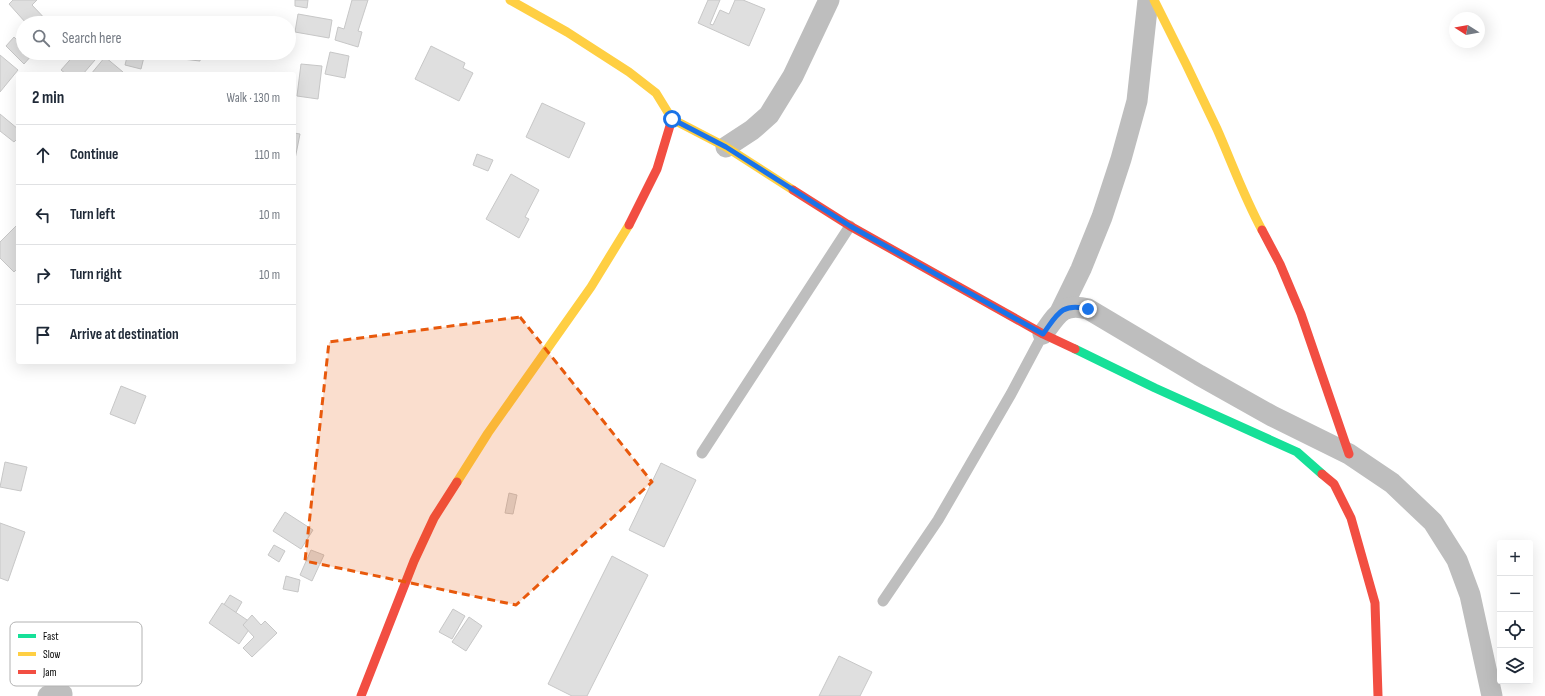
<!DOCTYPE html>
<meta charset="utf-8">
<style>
:root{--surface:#fff;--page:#f2f2f3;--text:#1f2937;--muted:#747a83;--line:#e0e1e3}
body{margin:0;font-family:"Sofia Sans Condensed",sans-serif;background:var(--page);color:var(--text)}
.controls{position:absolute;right:12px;bottom:12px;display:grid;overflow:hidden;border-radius:4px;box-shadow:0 4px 16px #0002}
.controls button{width:36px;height:36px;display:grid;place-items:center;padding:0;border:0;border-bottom:1px solid var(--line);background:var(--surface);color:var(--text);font:20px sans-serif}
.compass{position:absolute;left:1449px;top:12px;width:36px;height:36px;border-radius:50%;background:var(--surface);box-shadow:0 4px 16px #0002;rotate:281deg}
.stop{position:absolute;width:12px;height:12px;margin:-9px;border:3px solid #1a73e8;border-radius:50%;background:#fff}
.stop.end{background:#1a73e8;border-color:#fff;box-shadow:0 1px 4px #0008}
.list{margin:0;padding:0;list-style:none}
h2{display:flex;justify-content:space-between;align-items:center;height:52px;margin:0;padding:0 16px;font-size:17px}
h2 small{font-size:13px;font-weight:400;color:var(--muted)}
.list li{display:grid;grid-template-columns:26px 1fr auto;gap:12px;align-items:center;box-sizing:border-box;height:60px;padding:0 16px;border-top:1px solid var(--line)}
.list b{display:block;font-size:15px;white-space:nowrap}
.list em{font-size:13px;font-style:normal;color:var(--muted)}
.icon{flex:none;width:22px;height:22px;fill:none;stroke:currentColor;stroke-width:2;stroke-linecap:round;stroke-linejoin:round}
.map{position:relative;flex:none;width:1545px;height:696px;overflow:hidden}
.search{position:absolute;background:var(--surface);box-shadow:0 4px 16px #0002;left:16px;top:16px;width:280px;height:44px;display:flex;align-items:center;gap:10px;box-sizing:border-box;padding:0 14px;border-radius:22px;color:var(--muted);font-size:15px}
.panel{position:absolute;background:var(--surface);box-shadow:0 4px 16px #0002;left:16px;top:72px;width:280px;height:292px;border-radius:4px}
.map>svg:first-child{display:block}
.building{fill:#dfdfdf;stroke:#c7c7c7}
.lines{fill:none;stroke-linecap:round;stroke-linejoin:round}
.lane{stroke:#bebebe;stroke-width:11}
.street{stroke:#bebebe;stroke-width:21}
.fast{stroke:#16e098;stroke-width:9}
.slow{stroke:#ffcf43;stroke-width:9}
.jam{stroke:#f24e42;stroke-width:9}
.route{stroke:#1a73e8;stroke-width:5}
.marked{fill:#e8590c;fill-opacity:0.2;stroke:#e8590c;stroke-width:3;stroke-dasharray:8 5;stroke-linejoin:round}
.key{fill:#fff;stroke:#b2b2b2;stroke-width:1}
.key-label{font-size:11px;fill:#000}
</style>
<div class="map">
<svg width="1545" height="696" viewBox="0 0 1545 696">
<rect width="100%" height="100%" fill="#fff"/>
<g class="building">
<path d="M13,0h24l-5,5 17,18h-23l-17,-19z"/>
<path d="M295,0h13l-1,8 -12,-2z"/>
<path d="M352,0h16l-10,31 4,1 -4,15 -23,-7 3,-13 6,2z"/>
<path d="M708,0h12l-10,24 3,1 7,-15 9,4 6,-14h8l22,9 -16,37 -51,-23z"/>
<path d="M298,14l34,6 -3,18 -34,-6z"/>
<path d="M14,37l9,9v7h7l2,2 -8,9 -18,-18z"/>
<path d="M431,46l34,17 -2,5 10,5 -14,28 -44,-22z"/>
<path d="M330,52l19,4 -4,22 -20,-4z"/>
<path d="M76,53h25l-18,21h-17l-5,-4z"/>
<path d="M128,53h17l-4,16 -16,-4z"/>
<path d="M164,53h15l-1,6 -15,-5z"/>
<path d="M175,53h26l-1,8 -26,-3z"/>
<path d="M0,55l18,15 -18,22z"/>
<path d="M105,57l18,15 -2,2h-30z"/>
<path d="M301,64l21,2 -4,33 -21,-3z"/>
<path d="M542,103l43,20 -16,35 -43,-21z"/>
<path d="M0,114l18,15v9l-4,4 -14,-11z"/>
<path d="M294,133l6,1 -6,30z"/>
<path d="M477,154l16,6 -5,11 -15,-6z"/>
<path d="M511,174l28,16 -14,27 4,2 -10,19 -33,-19z"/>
<path d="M18,224v44l-4,4 -14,-14v-16z"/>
<path d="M121,386l25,10 -11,28 -25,-10z"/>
<path d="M5,462l22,5 -6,24 -21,-4z"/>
<path d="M661,463l35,17 -32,67 -35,-17z"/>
<path d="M509,493l8,2 -4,19 -8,-1z"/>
<path d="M285,512l28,18 -12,19 -28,-18z"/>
<path d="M0,523l25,9 -17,49 -8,-3z"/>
<path d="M274,545l11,6 -6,11 -11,-7z"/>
<path d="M311,550l13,5 -12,26 -12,-6z"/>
<path d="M612,556l36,19 -61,121h-15l-24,-12z"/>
<path d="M286,576l14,4 -2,12 -15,-3z"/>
<path d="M230,595l12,7 -10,17 -12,-8z"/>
<path d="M222,603l31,21 -14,20 -30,-21z"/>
<path d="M453,609l12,7 -13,23 -13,-7z"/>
<path d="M252,615l9,10 4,-4 12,12 -25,24 -9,-9 11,-11 -11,-12z"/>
<path d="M469,617l13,9 -16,25 -14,-9z"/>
<path d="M839,656l33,16 -12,24h-41z"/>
</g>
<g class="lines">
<g class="lane">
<path d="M702,453l148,-227"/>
<path d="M883,601l55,-81 73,-126 32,-60"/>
</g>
<g class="street">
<path d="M726,147l26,-17 17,-15 24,-39 36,-76"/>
<path d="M1061,310l20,-41 21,-52 19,-58 16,-58 11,-101"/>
<path d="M1043,334c14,-19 19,-32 45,-25l111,66 73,41 77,38 43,29 41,39 24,38 13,35 22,101"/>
<path d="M48,696l14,-2"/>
</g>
<path class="fast" d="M1075,349l80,39 142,64 25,22"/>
<g class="slow">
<path d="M510,0l57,32 62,40 27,21 16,26 54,28 67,43"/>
<path d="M1154,0c22,43 43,86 63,129 15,34 27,68 45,101"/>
<path d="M457,482l31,-49 103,-146 38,-62"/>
</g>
<g class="jam">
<path d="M793,190l57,36 193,108 32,15"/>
<path d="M629,225l28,-56 15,-50"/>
<path d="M1262,230l18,34 21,50 48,140"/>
<path d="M1322,474l12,10 17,34 24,85 3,93"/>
<path d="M361,696l53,-135 20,-43 23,-36"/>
</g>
</g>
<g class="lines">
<path class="route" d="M672,119l54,28 124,79 193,108c14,-19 18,-32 45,-25"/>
</g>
<path class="marked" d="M520,317l132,165 -136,123 -211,-44 24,-219z"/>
<rect x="10" y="622" width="132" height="64" rx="6" class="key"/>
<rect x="18" y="634" width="18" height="4" fill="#16e098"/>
<rect x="18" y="652" width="18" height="4" fill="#ffcf43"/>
<rect x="18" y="670" width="18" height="4" fill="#f24e42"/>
<g class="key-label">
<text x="43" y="640">Fast</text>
<text x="43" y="658">Slow</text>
<text x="43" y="676">Jam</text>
</g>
</svg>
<div class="controls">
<button>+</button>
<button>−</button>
<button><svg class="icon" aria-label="locate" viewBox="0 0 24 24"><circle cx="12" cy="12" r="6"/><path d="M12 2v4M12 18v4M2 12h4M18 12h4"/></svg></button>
<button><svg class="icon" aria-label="layers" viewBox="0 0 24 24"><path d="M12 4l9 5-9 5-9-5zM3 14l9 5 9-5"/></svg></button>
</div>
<svg class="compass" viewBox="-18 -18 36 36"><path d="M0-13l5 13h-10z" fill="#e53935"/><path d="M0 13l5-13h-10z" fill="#747a83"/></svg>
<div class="stop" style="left:672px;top:119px"></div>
<div class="stop end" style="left:1088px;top:309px"></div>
<div class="search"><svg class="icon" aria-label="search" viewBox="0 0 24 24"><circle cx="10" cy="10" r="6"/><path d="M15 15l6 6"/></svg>Search here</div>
<section class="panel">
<h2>2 min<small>Walk · 130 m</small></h2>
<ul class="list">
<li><svg class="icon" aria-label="ahead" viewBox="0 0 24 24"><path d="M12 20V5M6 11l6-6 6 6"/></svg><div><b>Continue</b></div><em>110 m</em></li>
<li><svg class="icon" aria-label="left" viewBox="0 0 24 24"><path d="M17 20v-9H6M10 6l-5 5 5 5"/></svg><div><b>Turn left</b></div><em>10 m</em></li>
<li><svg class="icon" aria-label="right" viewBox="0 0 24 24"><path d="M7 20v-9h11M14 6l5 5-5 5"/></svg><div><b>Turn right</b></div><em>10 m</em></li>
<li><svg class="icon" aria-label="arrive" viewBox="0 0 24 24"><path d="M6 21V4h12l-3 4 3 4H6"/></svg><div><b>Arrive at destination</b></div></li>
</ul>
</section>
</div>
